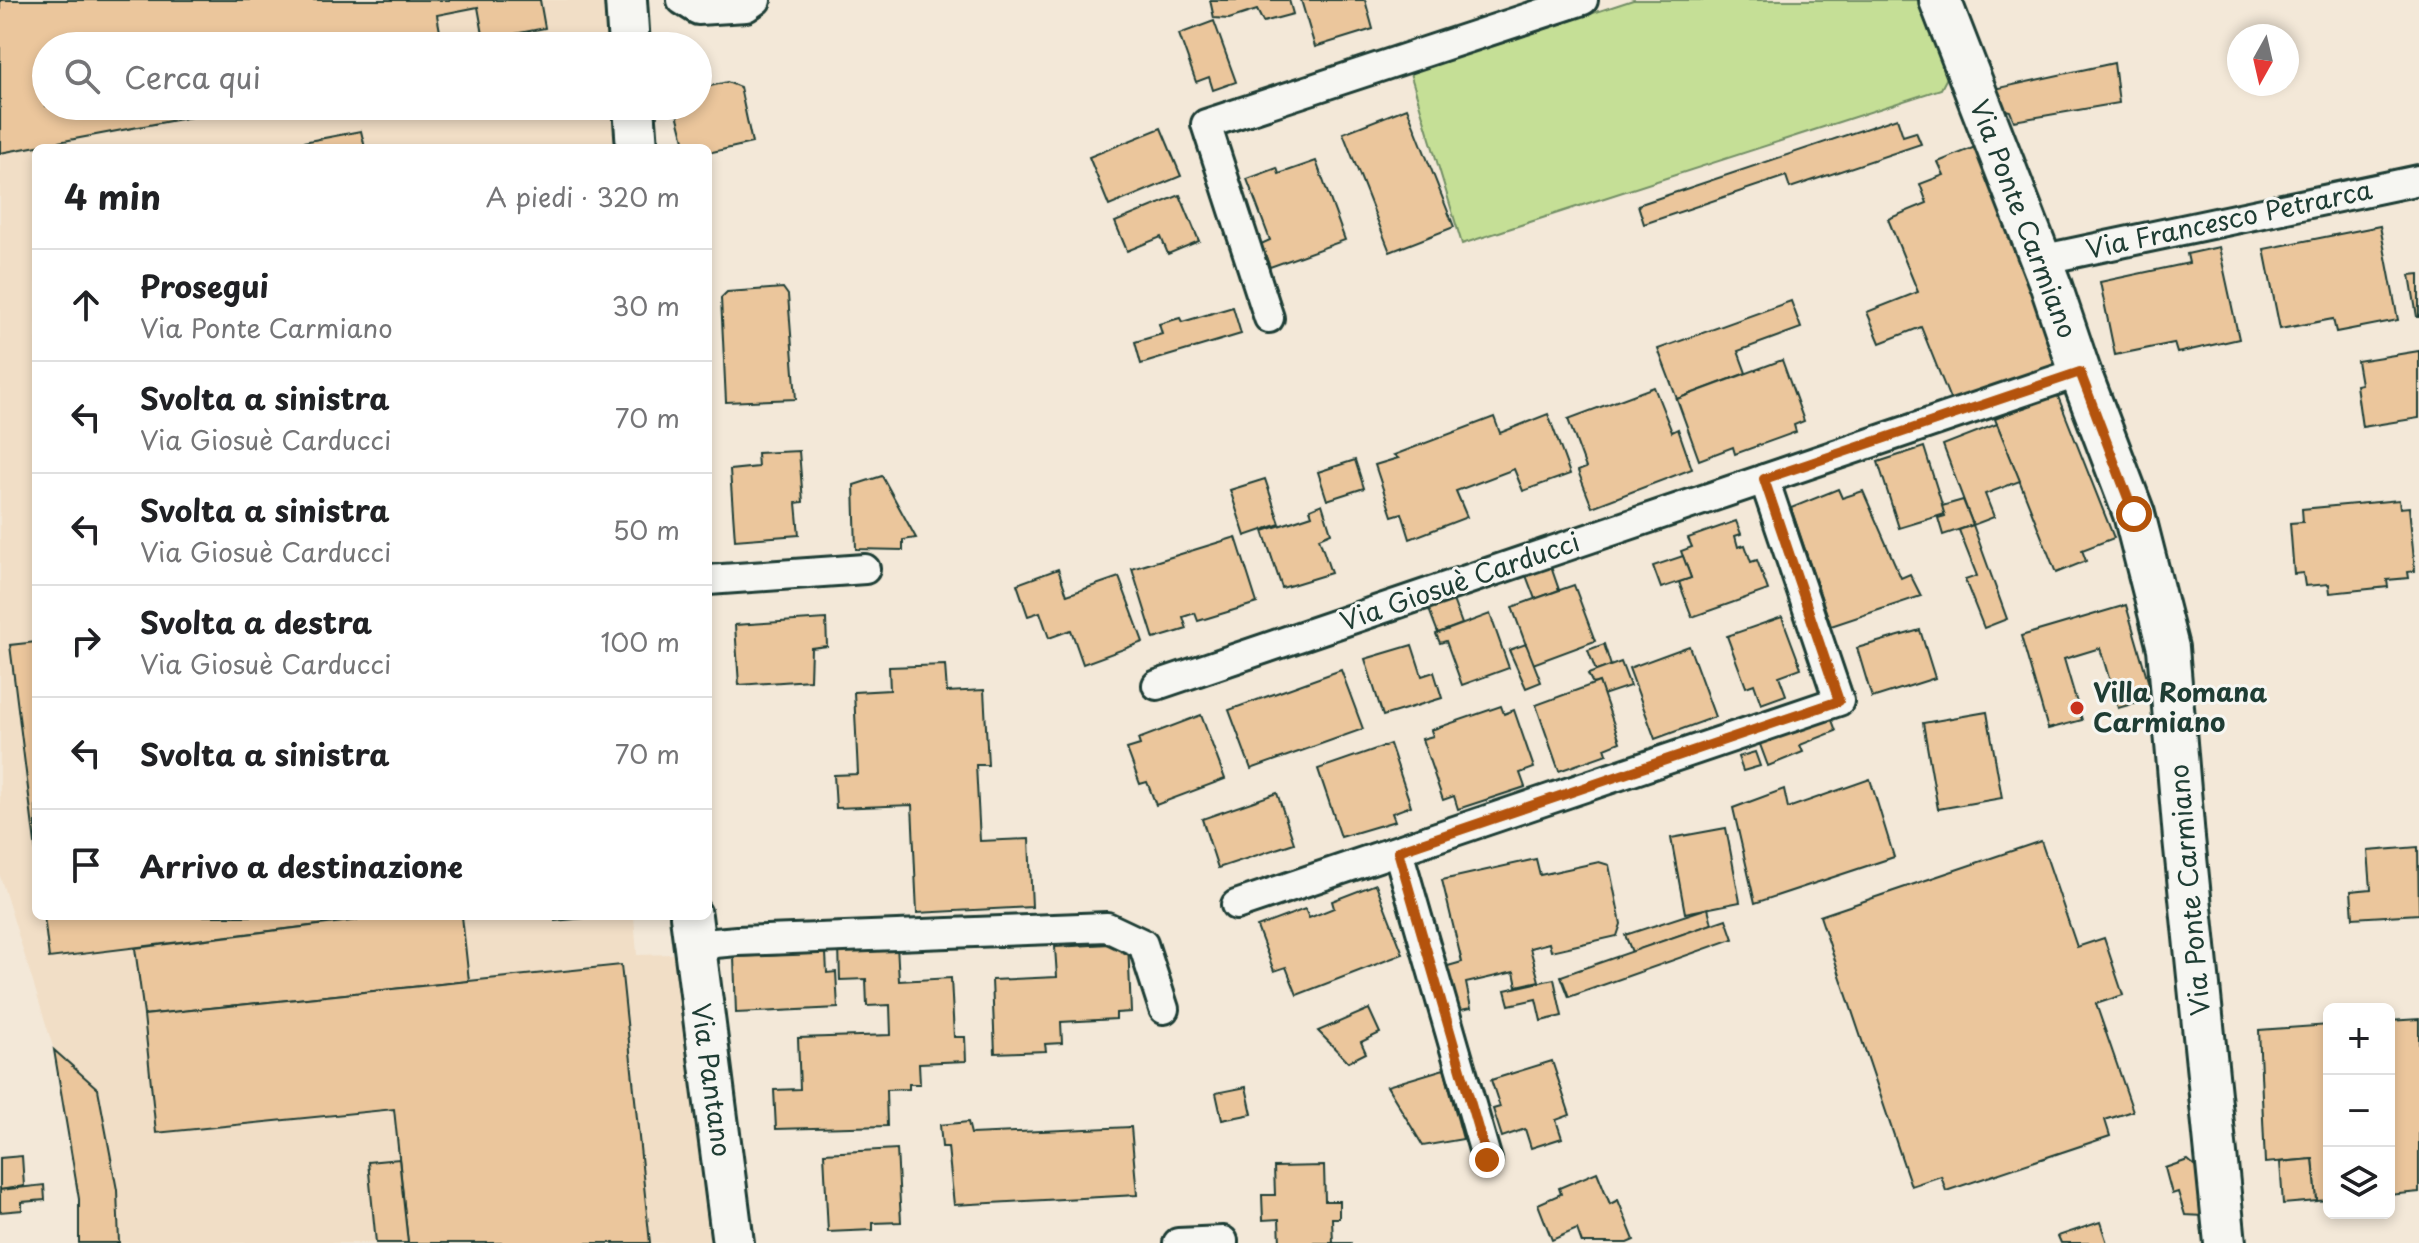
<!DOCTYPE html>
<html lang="it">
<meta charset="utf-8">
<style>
:root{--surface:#fff;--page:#f2f2f2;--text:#202124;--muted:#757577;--line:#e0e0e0}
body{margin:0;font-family:"Playpen Sans",sans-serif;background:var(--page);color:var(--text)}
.controls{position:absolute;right:24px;bottom:24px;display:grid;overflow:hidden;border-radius:12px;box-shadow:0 4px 12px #0003}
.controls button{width:72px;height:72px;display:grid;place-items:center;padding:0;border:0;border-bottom:2px solid var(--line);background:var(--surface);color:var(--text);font:40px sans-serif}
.compass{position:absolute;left:2227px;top:24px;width:72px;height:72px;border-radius:50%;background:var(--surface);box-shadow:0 4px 12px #0003;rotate:188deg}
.stop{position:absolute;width:24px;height:24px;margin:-18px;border:6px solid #b45309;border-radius:50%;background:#fff}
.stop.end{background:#b45309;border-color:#fff;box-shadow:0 2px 8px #0008}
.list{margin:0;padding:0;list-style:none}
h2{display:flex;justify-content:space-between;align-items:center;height:104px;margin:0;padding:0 32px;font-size:34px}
h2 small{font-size:26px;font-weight:400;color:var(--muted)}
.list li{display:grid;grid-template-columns:52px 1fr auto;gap:24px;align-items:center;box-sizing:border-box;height:112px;padding:0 32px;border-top:2px solid var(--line)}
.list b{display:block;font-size:30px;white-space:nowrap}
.list p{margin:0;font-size:26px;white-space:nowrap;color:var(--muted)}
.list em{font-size:26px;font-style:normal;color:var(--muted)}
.icon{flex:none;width:44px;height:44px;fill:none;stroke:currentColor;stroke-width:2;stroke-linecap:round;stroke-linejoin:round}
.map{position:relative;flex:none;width:2419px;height:1243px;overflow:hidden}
.search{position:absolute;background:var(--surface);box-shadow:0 4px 12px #0003;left:32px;top:32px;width:680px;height:88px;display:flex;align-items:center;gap:20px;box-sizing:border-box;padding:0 28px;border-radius:44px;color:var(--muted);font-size:30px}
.panel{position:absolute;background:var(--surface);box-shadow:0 4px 12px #0003;left:32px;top:144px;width:680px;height:776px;border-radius:12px}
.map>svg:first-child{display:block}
.built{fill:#f1dec6}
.green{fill:#c5df96;stroke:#728e65;stroke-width:2}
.building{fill:#ebc69c;stroke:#1f3d34;stroke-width:2}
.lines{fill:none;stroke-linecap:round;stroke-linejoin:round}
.street-casing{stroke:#1f3d34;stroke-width:34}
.secondary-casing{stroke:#1f3d34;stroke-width:46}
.street{stroke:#f6f6f2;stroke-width:28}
.secondary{stroke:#f6f6f2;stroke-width:40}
.route{stroke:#b45309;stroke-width:10}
.poi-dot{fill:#c8321e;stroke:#f6f6f2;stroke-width:3}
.labels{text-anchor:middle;stroke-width:6;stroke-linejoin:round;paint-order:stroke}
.street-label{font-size:26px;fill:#1f3d34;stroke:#f6f6f2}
.poi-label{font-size:26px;font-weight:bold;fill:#1f3d34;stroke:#f6f6f2;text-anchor:start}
</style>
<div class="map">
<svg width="2419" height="1243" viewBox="0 0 2419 1243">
<rect width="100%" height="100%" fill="#f3e8d8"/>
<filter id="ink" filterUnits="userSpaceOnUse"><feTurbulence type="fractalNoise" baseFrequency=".0125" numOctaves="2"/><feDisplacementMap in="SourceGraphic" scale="16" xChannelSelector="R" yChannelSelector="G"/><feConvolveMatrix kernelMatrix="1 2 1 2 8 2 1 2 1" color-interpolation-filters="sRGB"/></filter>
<g filter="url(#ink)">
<path class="built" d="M0,0h608l5,46h-567v60h572l2,42h-584v768h598l3,39 37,-1 38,289h-633v-44l-25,-149 -54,-174z"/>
<path class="green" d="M1633,0h295l24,68 -11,21 -479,155 -52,-171z"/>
<g class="building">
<path d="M0,0h540l5,28 -61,12 -6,-33 -41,8 4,22 -47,9h-348v60h204l-250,47z"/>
<path d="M1210,0h79l4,14 -30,8 -6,-12 -28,9 -15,-1z"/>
<path d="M1301,0h64l8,29 -58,18z"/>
<path d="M1214,21l22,61 -23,8 -4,-13 -13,5 -17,-48z"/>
<path d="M2114,63l5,40 -105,18 -4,-10 -8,-2 -12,-19z"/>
<path d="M727,82l13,5 12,56 -44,10v-5h-22l-11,-42h23v-17z"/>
<path d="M1407,108l47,119 -64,25 -47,-119z"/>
<path d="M1897,118l6,18 13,-4 5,12 -131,44 -4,-12 -142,48 -6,-19z"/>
<path d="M1161,128l20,48 -72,30 -20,-49z"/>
<path d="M361,131l4,17h-93z"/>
<path d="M1980,145l87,218 -113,46 -33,-82 -41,16 -13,-31 51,-20 -30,-73 39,-16 -7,-19 24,-9 -6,-13z"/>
<path d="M1316,161l29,79 -75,27 -9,-23 9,-4 -23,-61 30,-11 2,6z"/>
<path d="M1180,195l19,46 -31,13 -7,-17 -34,14 -12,-29z"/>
<path d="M2380,226l18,94 -62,12 -3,-13 -53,10 -16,-80z"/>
<path d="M2219,247l20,92 -62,14 -3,-10 -59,12 -15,-73 89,-19 -2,-9z"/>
<path d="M2419,274v43h-2l-7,-42z"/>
<path d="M783,288l5,7 8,104 -70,3 -5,-104 6,-6z"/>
<path d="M1791,301l10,27 -63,23 8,22 -69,26 -19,-50z"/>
<path d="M1233,307l8,27 -100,30 -6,-22 27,-8 -3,-10 21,-6 2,4z"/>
<path d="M2419,351v67l-57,9 -6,-42 5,-1 -4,-23z"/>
<path d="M1782,360l22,61 -10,4 2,7 -61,22 -2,-7 -34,13 -22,-61z"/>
<path d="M1654,387l18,45 6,-3 14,40 -100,38 -14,-36 8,-3 -18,-49z"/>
<path d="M2057,394l57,144 -32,12 4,11 -30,12 -61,-154z"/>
<path d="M1548,414l22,60 -47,17 -9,-22 -58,22 11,26 -57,22 -8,-26 -10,3 -17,-51 23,-7 -4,-3 100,-38 6,16z"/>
<path d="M1997,424l23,57 -35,13 9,23 -21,8 -30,-80z"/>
<path d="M1924,447l21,67 -46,14 -21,-66z"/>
<path d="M799,451l4,51 -7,1 3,32 -64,5 -5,-70 28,-3 -1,-14z"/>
<path d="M1355,460l9,28 -37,12 -9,-28z"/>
<path d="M882,476l34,62 -13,2v10l-47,-1 -2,-64z"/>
<path d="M1265,479l15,45 -35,12 -15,-46z"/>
<path d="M1838,489l4,9 21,-7 38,87 9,-4 11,22 -90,30 -40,-118z"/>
<path d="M1963,500l10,25 -30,10 -5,-17 7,-2 -3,-10z"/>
<path d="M2399,500l1,8 9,-1 6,64 -7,1 1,6 -22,2 1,7 -58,6 -1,-9 -24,2 -2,-13 -9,1 -4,-51 13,-1 -1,-13z"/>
<path d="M1322,504l9,29 -12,5 12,35 -49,15 -19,-57 49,-16 -2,-6z"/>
<path d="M1736,521l5,13 -6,2 3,11 7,-2 6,17 6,-2 11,30 -76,27 -13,-35 12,-4 -10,-27 11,-4 -4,-9z"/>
<path d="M1973,525l34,94 -23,9 -19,-48 12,-4 -18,-46z"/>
<path d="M1236,537l21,66 -59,18 -3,-8 -12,4 4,12 -33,10 -22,-70z"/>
<path d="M1683,556l8,22 -30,10 -8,-22z"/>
<path d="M1549,561l10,29 -24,9 -11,-29z"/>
<path d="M1058,569l9,26 52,-18 24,65 -60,22 -12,-34 -22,8 -9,-26 -12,4 -11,-32z"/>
<path d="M1574,585l21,56 -62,23 -21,-57z"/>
<path d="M1451,595l11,29 -24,9 -11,-29z"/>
<path d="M2126,605l27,93 -35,10 -18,-60 -36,11 18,61 -34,9 -27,-93z"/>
<path d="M1490,614l19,54 -47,17 -16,-44 -6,2 -4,-9z"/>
<path d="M1782,617l19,51 -22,8 7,19 -25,9 -7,-20 -8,3 -19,-51z"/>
<path d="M826,619l1,27 -16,2 -1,32 -71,5 -4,-60z"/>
<path d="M1920,630l15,48 -63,20 -15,-50z"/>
<path d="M36,642v210l-26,-207z"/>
<path d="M1526,644l15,38 -15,6 -17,-38z"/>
<path d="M1604,644l7,22 -15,5 -8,-21z"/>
<path d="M1412,645l10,31 12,-4 8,26 -59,18 -18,-57z"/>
<path d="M1689,646l26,71 -60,22 -26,-71z"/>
<path d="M1621,662l9,24 -27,9 -4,-13 -6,2 -5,-10z"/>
<path d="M945,665l2,27 37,-2 4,75h-12l4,76 49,-2 3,68 -115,6 -5,-108 -76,3 -2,-33 24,-1 -4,-82 36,-2 -1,-23z"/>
<path d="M1341,670l22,59 -112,40 -22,-59z"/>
<path d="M1599,682l21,60 -15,6 2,6 -48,17 -23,-66z"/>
<path d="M1501,706l3,8 10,-4 20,58 -14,5 5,14 -67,22 -4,-13 -11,4 -21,-61 11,-3 -2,-6z"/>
<path d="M1829,712l7,19 -36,14 3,7 -35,14 -10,-27z"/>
<path d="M1987,712l15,86 -64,11 -15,-86z"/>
<path d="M1201,715l24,64 -69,26 -9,-23 -7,2 -13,-35 13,-4 -2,-6z"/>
<path d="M1390,744l21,62 -19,7 3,8 -54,16 -23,-68z"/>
<path d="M1755,752l5,14 -17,5 -5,-14z"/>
<path d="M1870,779l24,78 -139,46 -22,-95 51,-19 4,19z"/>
<path d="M1277,793l17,50 -76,25 -16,-49z"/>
<path d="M1726,828l14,74 -55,11 -14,-75z"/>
<path d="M2041,841l36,106 27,-9 19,57 -27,9 37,107 -28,9 5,16 -164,55 -5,-15 -30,10 -91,-270z"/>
<path d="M2418,847l1,67 -66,4 -2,-27 20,-2 -3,-38z"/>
<path d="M1536,859l4,16 59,-13 10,3 12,59 -4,12 -66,15 -2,-8 -19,5 9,33 -22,5 -3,-14 -48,11 5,25 -20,4 -10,-44 21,-6 -20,-82z"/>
<path d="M1376,884l27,70 -106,41 -11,-28 -12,4 -17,-44 48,-18 4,9 25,-10 -2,-7z"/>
<path d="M1708,908l4,16 -80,28 -7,-17z"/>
<path d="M44,916h347l-342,42z"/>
<path d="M391,916h71l7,65 -325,34 -9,-67z"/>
<path d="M555,916h51l-51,5z"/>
<path d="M1726,919l7,20 -164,58 -8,-21z"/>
<path d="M1128,943l3,69 -15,1v6l-55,3 1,21 -17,1 1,7 -51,2 -3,-73 65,-3 -2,-30z"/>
<path d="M897,945l2,36 52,-3 3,59h11l1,24 -47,2 1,21h-11v5l-23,1 1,36 -111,3 -2,-39 26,-1 -2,-51 93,-3 -1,-30 -23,1 -1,-27 -26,1 -1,-33z"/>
<path d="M826,953l1,20 9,-1 2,36 -102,5 -2,-56z"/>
<path d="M621,965l29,278h-242l-14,-134 -238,24 -12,-118z"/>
<path d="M1554,979l8,37 -21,5 -5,-22 -27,6 -4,-15z"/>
<path d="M1369,1009l11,24 -19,9 5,11 -18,9 -30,-31z"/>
<path d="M2419,1019v173l-30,3v-174z"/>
<path d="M2329,1025v175l-12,1 -4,-42 -48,4 -6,-133z"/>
<path d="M54,1050l44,39 19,101 2,53h-40v-44z"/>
<path d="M1552,1061l18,54 -14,5 6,18 -31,10 -6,-19 -23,8 -9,-28 7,-2 -9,-27z"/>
<path d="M1444,1069l19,70 -40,7 -36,-60z"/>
<path d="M1246,1087l6,27 -30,6 -6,-27z"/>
<path d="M968,1122l3,12 160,-7 6,68 -183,10 -6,-58h-6l-2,-22z"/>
<path d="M897,1149l4,73 -28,1v7l-45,2 -4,-79z"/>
<path d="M22,1156l2,30 -24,4v-32z"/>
<path d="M399,1159l9,84h-32l-8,-81z"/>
<path d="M2313,1159l4,42 -34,3 -3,-42z"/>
<path d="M2188,1160l13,11 3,45 -19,-1 -7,-23 -6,2 -7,-26z"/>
<path d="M1324,1166l1,35h14v17h-7l1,25h19h-72l-1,-24 -16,1 -1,-25h13l-1,-28z"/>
<path d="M1597,1172l13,32 8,-4 16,40 -7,3h-45l-5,-14 -25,11 -14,-36 23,-10 -2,-6z"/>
<path d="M44,1185l1,15 -23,2v8l-22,2v-22z"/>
<path d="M2100,1222l7,21h-46l-3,-7z"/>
</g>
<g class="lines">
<defs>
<g id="street">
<path d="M682,0l16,10 48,-3 10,-7"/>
<path d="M2040,260l379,-80"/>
<path d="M1269,318l-63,-194 377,-124"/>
<path d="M708,580l157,-11"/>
<path d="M1157,685l923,-313"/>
<path d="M1398,851l89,309"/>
<path d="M1236,905l603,-204 -75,-222"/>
<path d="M693,945l44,-4 370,-14 36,17 21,65"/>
<path d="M1178,1243l45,-2v2"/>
</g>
<g id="secondary">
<path d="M626,0l3,46"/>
<path d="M1940,0l111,286 29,86 54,142 34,134 16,190 41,405"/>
<path d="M634,106l3,42"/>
<path d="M691,916l42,327"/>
</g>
</defs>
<use href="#street" class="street-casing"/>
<use href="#secondary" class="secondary-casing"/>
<use href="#street" class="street"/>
<use href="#secondary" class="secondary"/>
</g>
</g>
<g class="lines" filter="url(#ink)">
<path class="route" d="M1487,1160l-89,-309 441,-150 -75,-222 316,-107 54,142"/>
</g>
<circle class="poi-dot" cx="2077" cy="708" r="8"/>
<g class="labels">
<g class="street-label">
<text transform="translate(2023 219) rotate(69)" y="9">Via Ponte Carmiano</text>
<text transform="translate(2229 220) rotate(-12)" y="9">Via Francesco Petrarca</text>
<text transform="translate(1460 582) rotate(-19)" y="9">Via Giosuè Carducci</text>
<text transform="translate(2190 890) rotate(-95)" y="9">Via Ponte Carmiano</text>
<text transform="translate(711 1080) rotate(82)" y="9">Via Pantano</text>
</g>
<g class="poi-label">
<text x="2093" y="702">Villa Romana<tspan x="2093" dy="30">Carmiano</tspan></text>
</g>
</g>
</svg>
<div class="controls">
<button>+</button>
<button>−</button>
<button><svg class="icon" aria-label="layers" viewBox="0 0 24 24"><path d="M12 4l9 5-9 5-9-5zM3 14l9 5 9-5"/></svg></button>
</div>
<svg class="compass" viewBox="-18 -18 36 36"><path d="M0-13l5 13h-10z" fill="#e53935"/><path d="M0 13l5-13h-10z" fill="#757577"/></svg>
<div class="stop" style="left:2134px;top:514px"></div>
<div class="stop end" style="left:1487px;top:1160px"></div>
<div class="search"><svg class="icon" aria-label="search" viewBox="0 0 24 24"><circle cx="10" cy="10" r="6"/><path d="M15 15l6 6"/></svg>Cerca qui</div>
<section class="panel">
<h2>4 min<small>A piedi · 320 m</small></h2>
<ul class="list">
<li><svg class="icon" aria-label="ahead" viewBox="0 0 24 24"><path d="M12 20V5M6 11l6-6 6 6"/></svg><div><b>Prosegui</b><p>Via Ponte Carmiano</p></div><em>30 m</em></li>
<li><svg class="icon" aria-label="left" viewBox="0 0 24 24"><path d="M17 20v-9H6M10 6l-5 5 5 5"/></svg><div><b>Svolta a sinistra</b><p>Via Giosuè Carducci</p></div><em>70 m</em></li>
<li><svg class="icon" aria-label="left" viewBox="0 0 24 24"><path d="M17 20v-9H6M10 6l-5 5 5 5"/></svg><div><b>Svolta a sinistra</b><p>Via Giosuè Carducci</p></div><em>50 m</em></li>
<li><svg class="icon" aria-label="right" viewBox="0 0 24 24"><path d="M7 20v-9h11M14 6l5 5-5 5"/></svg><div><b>Svolta a destra</b><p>Via Giosuè Carducci</p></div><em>100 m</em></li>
<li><svg class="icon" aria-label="left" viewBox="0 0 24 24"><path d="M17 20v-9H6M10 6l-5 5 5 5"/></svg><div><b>Svolta a sinistra</b></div><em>70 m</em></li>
<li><svg class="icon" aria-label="arrive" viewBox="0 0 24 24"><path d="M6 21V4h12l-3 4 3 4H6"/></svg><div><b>Arrivo a destinazione</b></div></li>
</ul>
</section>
</div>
